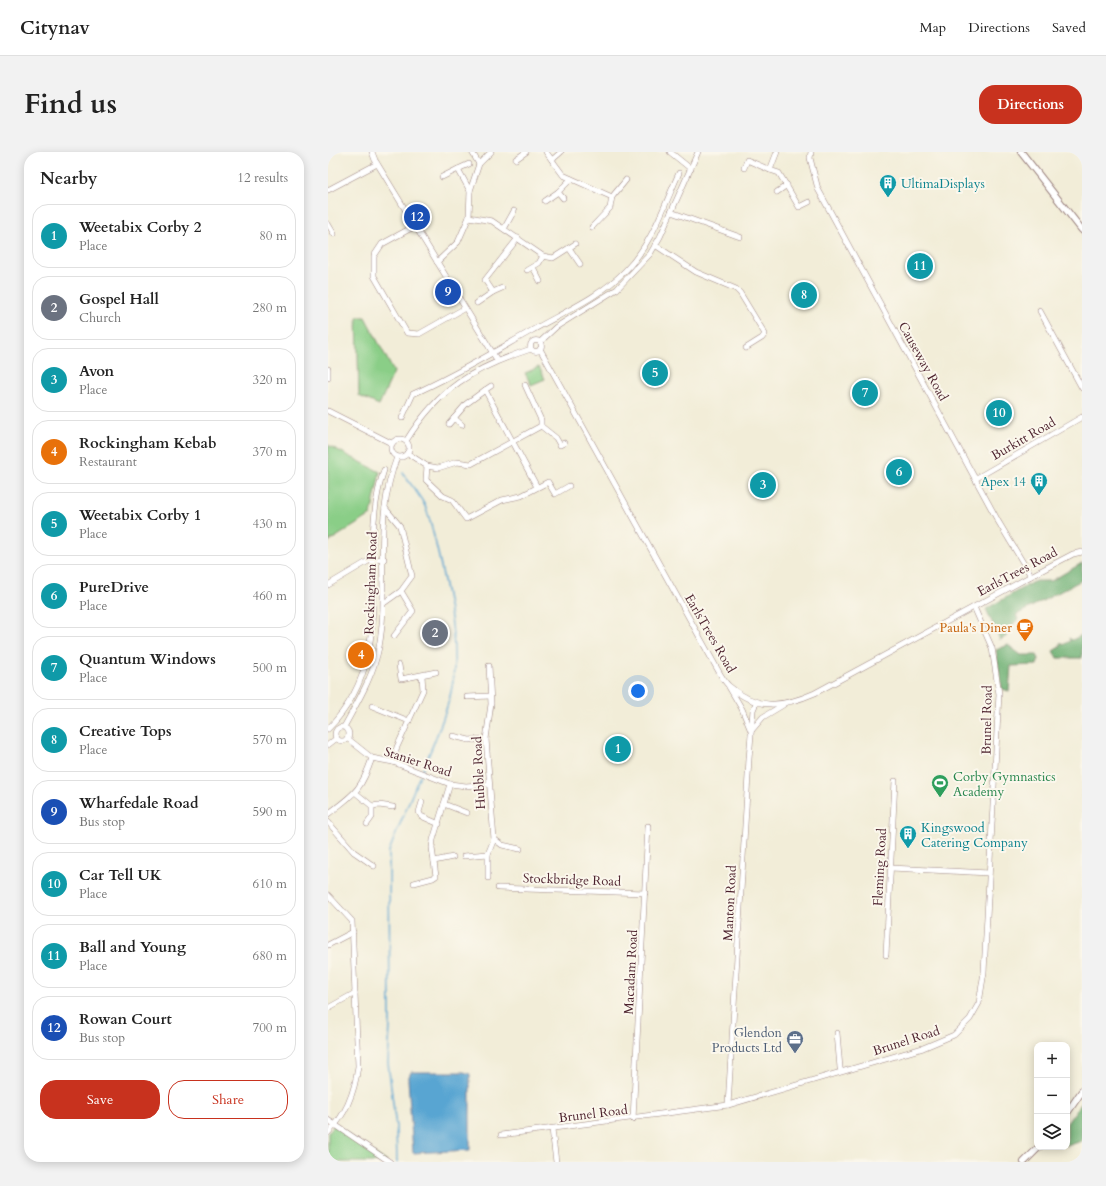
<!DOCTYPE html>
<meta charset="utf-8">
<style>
:root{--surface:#fff;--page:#f2f2f2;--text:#222;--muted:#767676;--line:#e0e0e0;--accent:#c8321e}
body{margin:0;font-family:Cardo,serif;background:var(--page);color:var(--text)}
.controls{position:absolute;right:12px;bottom:12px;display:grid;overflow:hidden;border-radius:8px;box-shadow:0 2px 10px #0003}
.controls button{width:36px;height:36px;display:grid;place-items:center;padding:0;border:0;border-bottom:1px solid var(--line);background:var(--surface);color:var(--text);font:20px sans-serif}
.you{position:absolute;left:310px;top:539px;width:14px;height:14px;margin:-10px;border:3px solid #fff;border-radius:50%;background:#1a73e8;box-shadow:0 0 0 6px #1a73e833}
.badge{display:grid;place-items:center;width:26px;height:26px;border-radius:50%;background:var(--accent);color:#fff;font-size:13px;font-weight:700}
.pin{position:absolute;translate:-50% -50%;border:2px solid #fff;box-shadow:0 1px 4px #0006}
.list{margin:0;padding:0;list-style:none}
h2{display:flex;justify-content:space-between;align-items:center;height:52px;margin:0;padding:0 16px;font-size:17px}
h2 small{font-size:13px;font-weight:400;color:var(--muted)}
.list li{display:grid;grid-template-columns:26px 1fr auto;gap:12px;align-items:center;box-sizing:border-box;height:64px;margin:0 8px 8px;padding:0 8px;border:1px solid var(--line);border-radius:16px}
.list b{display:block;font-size:15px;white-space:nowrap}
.list p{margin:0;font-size:13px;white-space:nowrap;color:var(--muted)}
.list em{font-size:13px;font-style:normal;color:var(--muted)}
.actions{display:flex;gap:8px;padding:12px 16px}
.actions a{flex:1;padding:9px 0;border:1px solid var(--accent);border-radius:16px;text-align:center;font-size:14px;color:var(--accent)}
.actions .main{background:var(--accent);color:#fff}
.icon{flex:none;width:22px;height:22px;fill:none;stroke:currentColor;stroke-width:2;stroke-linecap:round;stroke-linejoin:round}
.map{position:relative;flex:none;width:754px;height:1010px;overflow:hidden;border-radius:16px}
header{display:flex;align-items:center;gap:24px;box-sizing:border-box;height:56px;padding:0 20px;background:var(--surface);border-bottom:1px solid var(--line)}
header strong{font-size:19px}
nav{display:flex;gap:22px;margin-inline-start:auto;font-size:14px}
.intro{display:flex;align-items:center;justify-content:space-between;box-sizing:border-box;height:96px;padding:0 24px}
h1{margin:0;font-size:28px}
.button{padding:10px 18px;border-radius:16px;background:var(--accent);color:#fff;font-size:14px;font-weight:700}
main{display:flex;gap:24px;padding:0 24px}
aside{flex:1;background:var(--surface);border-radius:16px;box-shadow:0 2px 10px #0003}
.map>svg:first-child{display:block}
.green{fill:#8ace87;stroke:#6a7659}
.forest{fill:#6fb174;stroke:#5c6850}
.water{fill:#59a5d2;stroke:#52627e}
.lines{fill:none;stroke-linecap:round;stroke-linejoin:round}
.stream{stroke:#59a5d2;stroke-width:1.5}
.minor-casing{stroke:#9e8682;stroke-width:6}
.major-casing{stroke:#9e8682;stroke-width:8}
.minor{stroke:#fff;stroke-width:5}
.major{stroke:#fff;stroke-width:6}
.labels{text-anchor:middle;stroke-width:4;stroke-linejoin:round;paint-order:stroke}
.culture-label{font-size:13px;fill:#0d838f;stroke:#fbf7ec;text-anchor:start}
.street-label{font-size:13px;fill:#4a1f2b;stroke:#fbf7ec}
.food-label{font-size:13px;fill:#c56008;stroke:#fbf7ec;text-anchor:end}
.leisure-label{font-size:13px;fill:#27864d;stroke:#fbf7ec;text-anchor:start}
.service-label{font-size:13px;fill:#4e5e75;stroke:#fbf7ec;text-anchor:end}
</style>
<header>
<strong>Citynav</strong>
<nav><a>Map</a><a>Directions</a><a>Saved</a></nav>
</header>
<div class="intro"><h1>Find us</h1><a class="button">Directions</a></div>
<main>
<aside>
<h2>Nearby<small>12 results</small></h2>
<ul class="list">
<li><span class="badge" style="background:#0f9aa8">1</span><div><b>Weetabix Corby 2</b><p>Place</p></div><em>80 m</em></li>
<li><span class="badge" style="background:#6b7280">2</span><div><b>Gospel Hall</b><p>Church</p></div><em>280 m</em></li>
<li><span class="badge" style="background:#0f9aa8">3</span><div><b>Avon</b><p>Place</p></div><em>320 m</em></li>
<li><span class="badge" style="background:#e8710a">4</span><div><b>Rockingham Kebab</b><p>Restaurant</p></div><em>370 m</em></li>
<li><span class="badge" style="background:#0f9aa8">5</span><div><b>Weetabix Corby 1</b><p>Place</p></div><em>430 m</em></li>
<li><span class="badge" style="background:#0f9aa8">6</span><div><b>PureDrive</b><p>Place</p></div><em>460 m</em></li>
<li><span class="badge" style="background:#0f9aa8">7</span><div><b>Quantum Windows</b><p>Place</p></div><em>500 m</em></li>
<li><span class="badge" style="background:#0f9aa8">8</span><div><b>Creative Tops</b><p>Place</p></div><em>570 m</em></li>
<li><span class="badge" style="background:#1a4fb4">9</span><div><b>Wharfedale Road</b><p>Bus stop</p></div><em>590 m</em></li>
<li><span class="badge" style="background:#0f9aa8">10</span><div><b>Car Tell UK</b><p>Place</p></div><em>610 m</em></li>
<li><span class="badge" style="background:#0f9aa8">11</span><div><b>Ball and Young</b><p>Place</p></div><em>680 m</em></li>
<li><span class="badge" style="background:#1a4fb4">12</span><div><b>Rowan Court</b><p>Bus stop</p></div><em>700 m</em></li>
</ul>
<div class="actions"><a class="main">Save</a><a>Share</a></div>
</aside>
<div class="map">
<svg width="754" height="1010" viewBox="0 0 754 1010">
<rect width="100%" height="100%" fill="#fbf7ec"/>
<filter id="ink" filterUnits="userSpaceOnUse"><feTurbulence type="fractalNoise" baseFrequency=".025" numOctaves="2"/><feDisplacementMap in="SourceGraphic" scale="8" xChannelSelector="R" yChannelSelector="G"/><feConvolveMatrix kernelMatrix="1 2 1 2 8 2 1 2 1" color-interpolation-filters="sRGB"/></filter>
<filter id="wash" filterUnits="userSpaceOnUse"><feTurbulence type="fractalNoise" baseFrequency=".012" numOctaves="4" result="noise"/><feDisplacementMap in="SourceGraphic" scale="16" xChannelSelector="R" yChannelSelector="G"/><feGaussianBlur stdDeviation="0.9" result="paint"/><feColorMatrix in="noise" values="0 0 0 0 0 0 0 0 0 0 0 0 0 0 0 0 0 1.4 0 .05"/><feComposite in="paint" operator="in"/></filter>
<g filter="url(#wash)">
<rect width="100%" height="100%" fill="#f2edd8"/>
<g class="green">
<path d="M29,165h8l29,55 -15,33 -20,-9z"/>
<path d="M211,215l6,12 -14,6 -6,-12z"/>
<path d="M0,293l52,27 -9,43 -43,27z"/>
<path d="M6,973l53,37h-59v-29z"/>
</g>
<g class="forest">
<path d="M754,411v17l-66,35 2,4 -7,8 -4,9 -7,4 -14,-31 45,-26 5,-2h15z"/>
<path d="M754,483v23h-25l-4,-7 8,-5 -1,-3 1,-1 2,3 7,-4 -1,-3 3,2z"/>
<path d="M680,493l13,10h16l2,4 -2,6 -26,1 -2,25 -7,-2 -6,-39z"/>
<path d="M754,950v39l-15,5v-23z"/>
</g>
<path class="water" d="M83,920h53l6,2v76l-57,3 -5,-74z"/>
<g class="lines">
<g class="stream">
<path d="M75,321c7,11 17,22 22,33 6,15 9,31 13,47 10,44 24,103 11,147 -7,25 -17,48 -27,71"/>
<path d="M69,1010l-1,-35 -8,-64 2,-38 -1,-174 31,-76"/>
</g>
</g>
</g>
<g filter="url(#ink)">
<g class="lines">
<defs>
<g id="minor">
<path d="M44,0l3,8 122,200"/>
<path d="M144,0l7,12"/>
<path d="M218,0l17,23 49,22"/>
<path d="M342,0l21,17"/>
<path d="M449,0l-7,18 9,3 20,34 10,-5"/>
<path d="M483,0l-1,6 8,31 180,332 33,55"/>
<path d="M188,7l10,-7"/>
<path d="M224,8l9,-8"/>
<path d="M416,16l3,-8 23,10"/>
<path d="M130,17l11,-5"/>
<path d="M114,25l16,-8 12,22"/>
<path d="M0,38l49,-26"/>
<path d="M230,40l5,6"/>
<path d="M449,40l10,-7"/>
<path d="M217,49l13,-9 13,-13"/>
<path d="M343,60l69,25"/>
<path d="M141,65l23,4 51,35 10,2 22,-14"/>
<path d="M0,72l6,10"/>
<path d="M87,74l-33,18 -8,12v20l33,57 12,1 46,-26"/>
<path d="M264,75l18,-19 2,-11 14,-17"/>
<path d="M176,77l10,-18"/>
<path d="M327,93l41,27 40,17 4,4 25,41 -3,4 -16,10"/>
<path d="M241,96l11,16"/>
<path d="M109,110l21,-20 11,-25 1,-26 9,-27 12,-12"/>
<path d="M205,115l7,14"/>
<path d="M199,118l12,-7 4,-7"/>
<path d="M165,140l9,-4"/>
<path d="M149,151l16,-11 -8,-12 33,-42"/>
<path d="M712,159l42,77"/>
<circle cx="208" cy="194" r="5.5"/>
<path d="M212,190l16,-15 61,-38 33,-35 10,-17 38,-85"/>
<path d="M212,197l174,314c4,7 9,18 15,23 29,25 54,21 86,7l216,-117 42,-22 9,-2"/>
<path d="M0,217v9"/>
<path d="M157,238l6,-4"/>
<path d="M0,259l63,32"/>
<path d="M74,266l11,-24c41,-18 79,-41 118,-63 31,-18 69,-34 94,-60 27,-27 39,-65 54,-98"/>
<path d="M126,266l8,7"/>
<path d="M121,272l17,-20 19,-14 52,97"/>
<path d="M213,274l15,12 4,7 4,-2"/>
<circle cx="72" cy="296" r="9"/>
<path d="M78,289c33,-53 67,-73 125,-92"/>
<path d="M79,301l20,13 11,2 19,-6 14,2 70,-38v-6l-16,-35"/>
<path d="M99,314l-1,14 17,16 9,4 14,19 36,-19 19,-4 27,-14 7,12 14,-8"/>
<path d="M647,327l107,-62"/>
<path d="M0,433l42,-25 14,-1"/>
<path d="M56,451l17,-12 11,-15 -12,-50 -15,-18"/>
<path d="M66,484l19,-25 -12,-20"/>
<path d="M71,513l2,14 35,-7"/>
<path d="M401,535l13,22 9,22 12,-14 20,-12"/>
<path d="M139,545l23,-1"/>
<path d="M44,554l37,15"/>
<path d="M16,575c14,-26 29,-50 35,-80 9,-47 -1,-94 6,-140 2,-17 6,-34 12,-50"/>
<circle cx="14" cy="582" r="7"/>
<path d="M0,577c75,-76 26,-172 56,-259"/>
<path d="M125,584l16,4 17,-1"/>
<path d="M19,586l25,20 21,4 57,22 16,2 23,-2"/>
<path d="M0,593l9,-7"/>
<path d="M65,610l4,-15 26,-57 -1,-14"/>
<path d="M28,641l16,13"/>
<path d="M94,650l-3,10 2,4 18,8"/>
<path d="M116,652l23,9"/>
<path d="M44,654l7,-1 14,2"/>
<path d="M0,662c26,-20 33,-23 44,-56"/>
<path d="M0,670l26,30 20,14"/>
<path d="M39,672l5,-7v-11"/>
<path d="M166,687l8,6 18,4"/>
<path d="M136,704l24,-2"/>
<path d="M106,709l19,-4"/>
<path d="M563,716l98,5"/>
<path d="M160,726v-24l6,-15 -8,-100 5,-35 -2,-38"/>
<path d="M86,731l19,-5 3,-2 -4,-28 1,-8 17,-56"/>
<path d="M170,736l147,5"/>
<path d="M0,743l24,26 6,145c-3,25 -12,49 -30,67"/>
<path d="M0,793l25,-13"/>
<path d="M558,803l9,-174"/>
<path d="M0,856l27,-15"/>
<path d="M509,881l3,35 1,3"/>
<path d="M400,953l21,-346 4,-49 3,-7"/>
<path d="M305,967l15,-293"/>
<path d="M0,968l62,42"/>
<path d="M224,977l4,33"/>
<path d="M173,983l227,-30 195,-57 31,-13 16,-16 9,-16 5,-31 15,-278 -7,-46 -18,-41"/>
</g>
<g id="major">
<path d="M693,0l61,78"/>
<path d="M739,961l15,-22"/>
<path d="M696,1010l15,-15"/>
</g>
</defs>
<use href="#minor" class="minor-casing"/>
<use href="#major" class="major-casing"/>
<use href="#minor" class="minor"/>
<use href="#major" class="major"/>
</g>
</g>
<defs>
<symbol id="building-pin" viewBox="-11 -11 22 30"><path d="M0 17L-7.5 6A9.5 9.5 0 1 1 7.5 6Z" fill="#0f9aa8" stroke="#fbf7ec"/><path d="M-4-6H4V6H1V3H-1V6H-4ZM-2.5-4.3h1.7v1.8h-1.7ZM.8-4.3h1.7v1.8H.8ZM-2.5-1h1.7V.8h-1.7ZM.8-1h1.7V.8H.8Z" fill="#fff"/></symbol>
<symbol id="cafe-pin" viewBox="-11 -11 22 30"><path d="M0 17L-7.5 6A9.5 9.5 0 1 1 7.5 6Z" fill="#e8710a" stroke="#fbf7ec"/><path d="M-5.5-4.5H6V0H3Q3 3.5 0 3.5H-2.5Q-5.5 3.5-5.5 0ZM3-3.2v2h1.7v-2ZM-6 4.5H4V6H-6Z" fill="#fff"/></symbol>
<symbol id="stadium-pin" viewBox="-11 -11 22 30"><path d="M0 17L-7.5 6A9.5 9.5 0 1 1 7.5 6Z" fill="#2e9e5b" stroke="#fbf7ec"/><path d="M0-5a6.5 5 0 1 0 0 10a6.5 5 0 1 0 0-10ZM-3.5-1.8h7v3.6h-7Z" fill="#fff"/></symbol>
<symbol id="office-pin" viewBox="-11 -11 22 30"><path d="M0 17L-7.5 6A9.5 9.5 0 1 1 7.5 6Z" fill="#5c6f8a" stroke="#fbf7ec"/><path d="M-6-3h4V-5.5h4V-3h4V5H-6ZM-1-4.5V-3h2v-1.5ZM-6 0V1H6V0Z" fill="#fff"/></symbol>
</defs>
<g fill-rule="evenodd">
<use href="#building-pin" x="550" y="21" width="20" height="27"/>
<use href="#building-pin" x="701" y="319" width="20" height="27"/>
<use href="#cafe-pin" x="687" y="465" width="20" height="27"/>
<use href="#stadium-pin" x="602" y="621" width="20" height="27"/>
<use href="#building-pin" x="570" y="672" width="20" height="27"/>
<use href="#office-pin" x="457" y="877" width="20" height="27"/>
</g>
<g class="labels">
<g class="culture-label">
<text x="573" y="36">UltimaDisplays</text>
<text x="698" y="334" text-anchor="end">Apex 14</text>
<text x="593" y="680">Kingswood<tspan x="593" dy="15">Catering Company</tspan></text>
</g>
<g class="street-label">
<text transform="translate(596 209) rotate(61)" y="5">Causeway Road</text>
<text transform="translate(695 286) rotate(-30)" y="5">Burkitt Road</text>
<text transform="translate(689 419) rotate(-28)" y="5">EarlsTrees Road</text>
<text transform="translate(42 431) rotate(-88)" y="5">Rockingham Road</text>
<text transform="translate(383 481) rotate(60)" y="5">EarlsTrees Road</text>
<text transform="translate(658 568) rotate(-89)" y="5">Brunel Road</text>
<text transform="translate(90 609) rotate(18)" y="5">Stanier Road</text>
<text transform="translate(150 621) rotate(-93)" y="5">Hubble Road</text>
<text transform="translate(551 715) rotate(-87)" y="5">Fleming Road</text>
<text transform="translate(244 727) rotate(2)" y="5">Stockbridge Road</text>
<text transform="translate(401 751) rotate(-87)" y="5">Manton Road</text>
<text transform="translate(302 820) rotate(-87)" y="5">Macadam Road</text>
<text transform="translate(578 888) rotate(-18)" y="5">Brunel Road</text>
<text transform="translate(265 961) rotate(-7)" y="5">Brunel Road</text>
</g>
<g class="food-label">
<text x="684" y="480">Paula's Diner</text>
</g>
<g class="leisure-label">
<text x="625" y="629">Corby Gymnastics<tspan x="625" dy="15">Academy</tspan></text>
</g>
<g class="service-label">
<text x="454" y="885">Glendon<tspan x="454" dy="15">Products Ltd</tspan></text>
</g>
</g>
</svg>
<div class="controls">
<button>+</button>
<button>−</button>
<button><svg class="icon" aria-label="layers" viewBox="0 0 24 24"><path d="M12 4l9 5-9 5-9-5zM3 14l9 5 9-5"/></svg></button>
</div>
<div class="you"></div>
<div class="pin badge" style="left:290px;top:597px;background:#0f9aa8">1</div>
<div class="pin badge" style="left:107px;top:481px;background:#6b7280">2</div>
<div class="pin badge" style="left:435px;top:333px;background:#0f9aa8">3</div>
<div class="pin badge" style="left:33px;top:503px;background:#e8710a">4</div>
<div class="pin badge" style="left:327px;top:221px;background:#0f9aa8">5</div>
<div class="pin badge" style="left:571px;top:320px;background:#0f9aa8">6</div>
<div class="pin badge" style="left:537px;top:241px;background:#0f9aa8">7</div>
<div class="pin badge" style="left:476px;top:143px;background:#0f9aa8">8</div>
<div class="pin badge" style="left:120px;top:140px;background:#1a4fb4">9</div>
<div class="pin badge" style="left:671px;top:261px;background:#0f9aa8">10</div>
<div class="pin badge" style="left:592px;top:114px;background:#0f9aa8">11</div>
<div class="pin badge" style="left:89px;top:65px;background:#1a4fb4">12</div>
</div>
</main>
